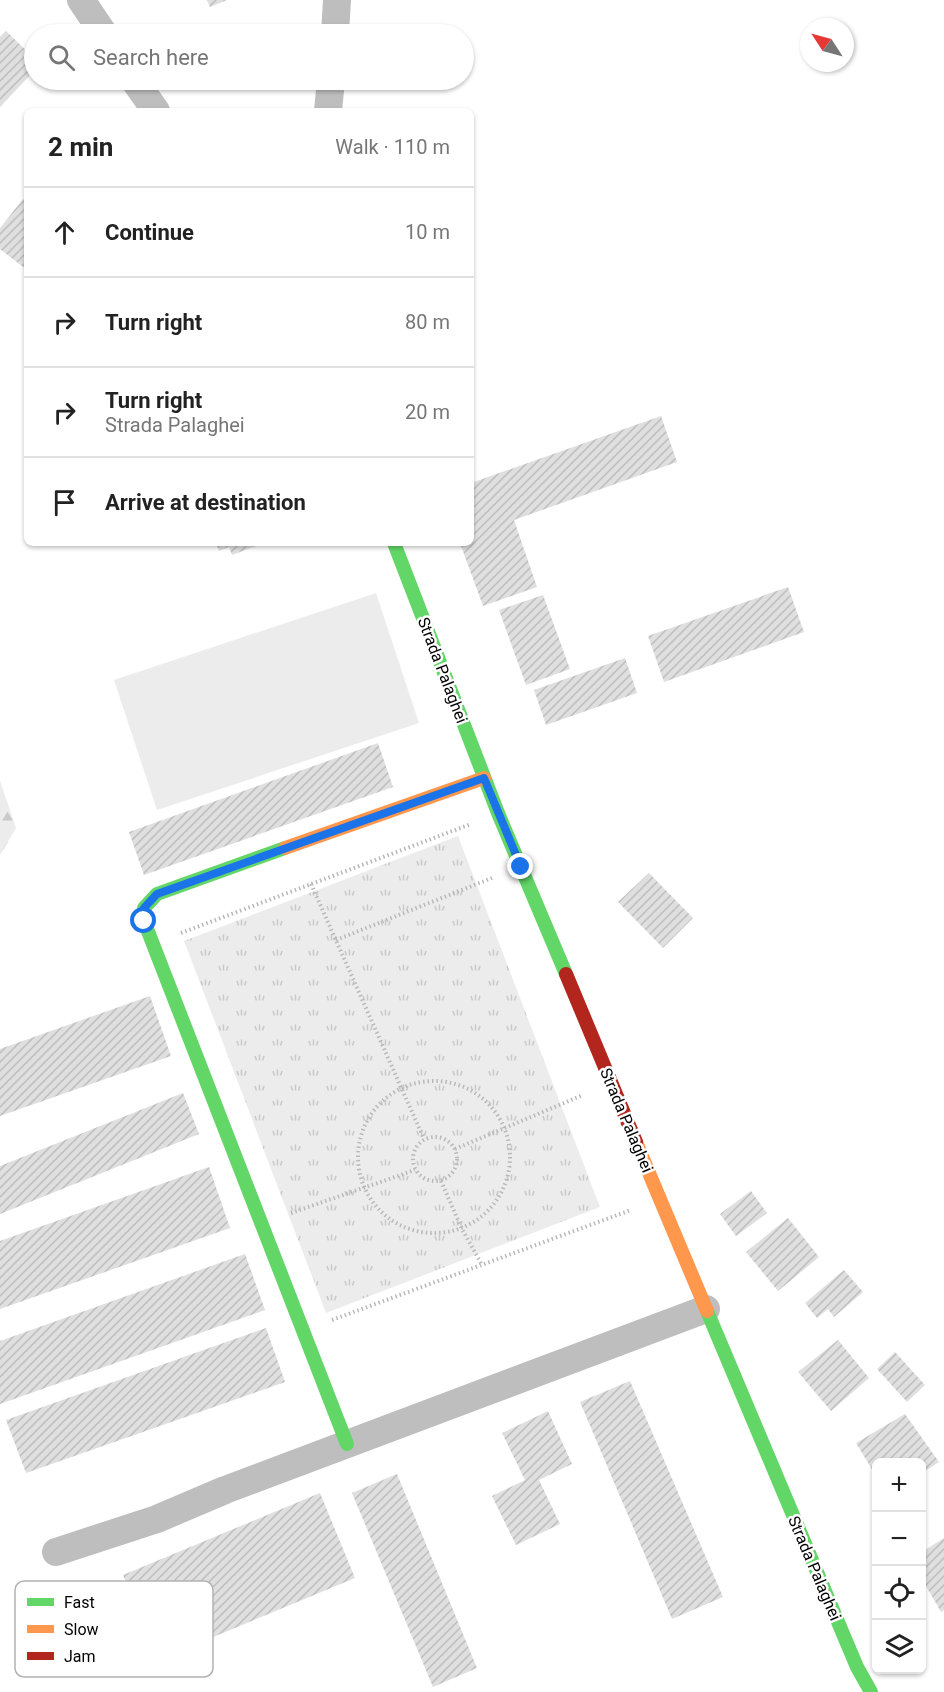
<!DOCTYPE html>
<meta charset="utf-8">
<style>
:root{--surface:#fff;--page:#f2f2f2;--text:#222;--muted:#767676;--line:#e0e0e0}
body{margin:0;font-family:Roboto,sans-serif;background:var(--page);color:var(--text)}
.controls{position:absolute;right:18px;bottom:18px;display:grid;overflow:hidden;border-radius:9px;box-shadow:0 2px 4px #0004}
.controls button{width:54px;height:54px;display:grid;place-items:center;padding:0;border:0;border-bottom:2px solid var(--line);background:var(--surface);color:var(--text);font:30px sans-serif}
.compass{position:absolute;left:800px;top:18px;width:54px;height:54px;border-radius:50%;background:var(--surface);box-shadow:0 2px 4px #0004;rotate:306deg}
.stop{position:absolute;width:18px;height:18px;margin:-14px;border:4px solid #1a73e8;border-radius:50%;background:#fff}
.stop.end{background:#1a73e8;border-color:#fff;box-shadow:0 2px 6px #0008}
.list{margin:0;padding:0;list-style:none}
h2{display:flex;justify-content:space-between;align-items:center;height:78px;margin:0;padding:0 24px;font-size:26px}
h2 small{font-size:20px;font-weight:400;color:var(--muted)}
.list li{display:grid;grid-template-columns:39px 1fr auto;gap:18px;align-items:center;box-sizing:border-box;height:90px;padding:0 24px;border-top:2px solid var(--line)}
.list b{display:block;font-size:22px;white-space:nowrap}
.list p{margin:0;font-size:20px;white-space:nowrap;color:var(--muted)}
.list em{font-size:20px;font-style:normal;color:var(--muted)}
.icon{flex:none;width:33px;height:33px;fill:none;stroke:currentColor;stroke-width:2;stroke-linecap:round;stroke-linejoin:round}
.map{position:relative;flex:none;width:944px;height:1692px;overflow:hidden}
.search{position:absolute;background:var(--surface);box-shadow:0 2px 4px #0004;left:24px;top:24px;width:450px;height:66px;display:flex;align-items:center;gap:15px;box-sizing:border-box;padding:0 21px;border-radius:33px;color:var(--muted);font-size:22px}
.panel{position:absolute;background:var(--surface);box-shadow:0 2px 4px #0004;left:24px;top:108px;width:450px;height:438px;border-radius:9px}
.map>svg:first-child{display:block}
.grass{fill:#ececec}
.forest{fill:url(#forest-firs)}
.park{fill:url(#park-tufts)}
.building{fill:url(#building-hatch)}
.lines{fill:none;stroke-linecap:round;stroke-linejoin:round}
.path{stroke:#b9b9b9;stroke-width:4;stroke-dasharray:1.5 3;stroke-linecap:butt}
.street{stroke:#bebebe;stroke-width:28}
.fast{stroke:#63d668;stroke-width:14}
.slow{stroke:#ff974d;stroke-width:14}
.jam{stroke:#b3261e;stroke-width:14}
.route{stroke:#1a73e8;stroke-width:8}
.labels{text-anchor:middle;stroke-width:5;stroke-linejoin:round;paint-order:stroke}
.street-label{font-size:16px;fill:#000;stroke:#fff}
.key{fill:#fff;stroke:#b2b2b2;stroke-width:1.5}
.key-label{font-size:16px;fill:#000}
</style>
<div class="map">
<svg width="944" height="1692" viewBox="0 0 944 1692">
<defs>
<pattern id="forest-firs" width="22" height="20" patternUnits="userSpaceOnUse" patternTransform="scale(1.5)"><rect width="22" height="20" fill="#ececec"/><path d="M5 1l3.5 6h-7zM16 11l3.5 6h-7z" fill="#c9c9c9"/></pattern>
<pattern id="park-tufts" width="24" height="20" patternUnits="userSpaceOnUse" patternTransform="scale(1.5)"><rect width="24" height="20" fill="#ececec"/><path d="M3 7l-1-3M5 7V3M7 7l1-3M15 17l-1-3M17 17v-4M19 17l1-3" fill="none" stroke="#c9c9c9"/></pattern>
<pattern id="building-hatch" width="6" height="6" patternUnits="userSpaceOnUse" patternTransform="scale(1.5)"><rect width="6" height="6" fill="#dfdfdf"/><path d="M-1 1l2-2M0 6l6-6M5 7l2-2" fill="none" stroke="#bebebe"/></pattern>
</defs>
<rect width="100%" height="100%" fill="#fff"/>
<path class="grass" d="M376,593l43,130 -262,87 -43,-130z"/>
<path class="forest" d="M0,781l16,47 -16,27z"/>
<path class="park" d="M458,836l142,371 -274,106 -142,-372z"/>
<g class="building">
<path d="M207,0h20l-17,7z"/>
<path d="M6,31l28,27v13l-34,36v-70z"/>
<path d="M23,199l4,3v68l-27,-21v-21z"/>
<path d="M661,416l16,46 -163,58 23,67 -54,19 -23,-63h11v-60z"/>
<path d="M216,543h48l-32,12 -3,-8 -10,4z"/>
<path d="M788,587l16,45 -140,50 -16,-46z"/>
<path d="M543,595l27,74 -44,16 -27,-75z"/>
<path d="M625,658l12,35 -91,32 -12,-35z"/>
<path d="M378,743l15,44 -249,88 -15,-43z"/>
<path d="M649,873l44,45 -30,30 -45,-46z"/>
<path d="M150,996l21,60 -171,60v-67z"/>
<path d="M183,1093l16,41 -199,80v-48z"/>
<path d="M209,1167l21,61 -230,81v-68z"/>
<path d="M751,1191l16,22 -31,23 -16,-22z"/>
<path d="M788,1218l31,39 -41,34 -32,-39z"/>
<path d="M245,1254l20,56 -265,94v-63z"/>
<path d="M844,1270l19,22 -29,25 -6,-8 -11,9 -12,-15z"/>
<path d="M266,1328l19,54 -259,91 -20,-53z"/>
<path d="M838,1340l31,38 -38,33 -33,-39z"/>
<path d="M895,1352l30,33 -18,17 -30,-33z"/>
<path d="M630,1381l93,216 -51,22 -92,-217z"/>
<path d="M548,1411l24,53 -33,16 21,44 -44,21 -24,-49 33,-16 -23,-47z"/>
<path d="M905,1414l34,48 -17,11v-11h-46v14l-20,-33z"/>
<path d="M397,1474l80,194 -44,19 -81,-194z"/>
<path d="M320,1493l35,85 -197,82 -35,-85z"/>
<path d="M944,1538v72l-3,2 -19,-33v-27z"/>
</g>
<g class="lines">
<g class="path">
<path d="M311,884l113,255"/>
<path d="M181,933l290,-109"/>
<path d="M336,940l156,-62"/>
<circle cx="434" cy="1157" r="76"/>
<circle cx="435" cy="1159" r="22"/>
<path d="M455,1149l128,-54"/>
<path d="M441,1181l21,48 20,36"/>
<path d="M291,1213l124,-43"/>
<path d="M332,1320l299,-110"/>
</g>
<g class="street">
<path d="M81,0l23,34"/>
<path d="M335,34l2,-34"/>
<path d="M134,80l22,31"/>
<path d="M328,111l3,-31"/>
<path d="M56,1552l101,-33 68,-29 481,-181"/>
</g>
<g class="fast">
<path d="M394,543l104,270 68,161"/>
<path d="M285,848l-128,46 -13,14v13l203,523"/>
<path d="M707,1311l150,356 14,25"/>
</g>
<g class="slow">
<path d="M285,848l199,-70"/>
<path d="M636,1142l71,169"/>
</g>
<path class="jam" d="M566,974l70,168"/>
</g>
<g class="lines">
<path class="route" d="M144,921v-13l13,-14 327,-116 37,89"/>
</g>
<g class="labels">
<g class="street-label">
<text transform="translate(443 670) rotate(69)" y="6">Strada Palaghei</text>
<text transform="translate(627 1120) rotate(67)" y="6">Strada Palaghei</text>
<text transform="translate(815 1568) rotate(67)" y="6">Strada Palaghei</text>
</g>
</g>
<rect x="15" y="1581" width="198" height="96" rx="9" class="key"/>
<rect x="27" y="1598" width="27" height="8" fill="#63d668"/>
<rect x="27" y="1625" width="27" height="8" fill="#ff974d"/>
<rect x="27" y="1652" width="27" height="8" fill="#b3261e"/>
<g class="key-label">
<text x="64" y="1608">Fast</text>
<text x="64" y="1635">Slow</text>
<text x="64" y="1662">Jam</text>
</g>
</svg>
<div class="controls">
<button>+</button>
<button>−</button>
<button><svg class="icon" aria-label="locate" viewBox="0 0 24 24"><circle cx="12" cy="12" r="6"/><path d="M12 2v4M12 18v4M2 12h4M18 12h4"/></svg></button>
<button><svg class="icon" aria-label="layers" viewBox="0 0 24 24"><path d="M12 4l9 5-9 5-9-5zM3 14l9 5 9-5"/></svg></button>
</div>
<svg class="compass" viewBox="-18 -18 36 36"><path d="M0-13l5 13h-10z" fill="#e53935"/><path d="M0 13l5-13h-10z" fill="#767676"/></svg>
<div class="stop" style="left:144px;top:921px"></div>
<div class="stop end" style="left:521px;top:867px"></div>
<div class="search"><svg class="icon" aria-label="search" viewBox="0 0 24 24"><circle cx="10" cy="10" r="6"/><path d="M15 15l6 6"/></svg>Search here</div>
<section class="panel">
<h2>2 min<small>Walk · 110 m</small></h2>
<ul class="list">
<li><svg class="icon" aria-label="ahead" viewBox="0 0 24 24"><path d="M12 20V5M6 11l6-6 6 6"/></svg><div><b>Continue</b></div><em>10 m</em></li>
<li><svg class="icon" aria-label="right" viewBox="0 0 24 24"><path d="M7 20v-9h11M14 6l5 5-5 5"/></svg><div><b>Turn right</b></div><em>80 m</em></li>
<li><svg class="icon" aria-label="right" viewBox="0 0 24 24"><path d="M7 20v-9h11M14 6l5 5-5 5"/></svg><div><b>Turn right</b><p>Strada Palaghei</p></div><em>20 m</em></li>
<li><svg class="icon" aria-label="arrive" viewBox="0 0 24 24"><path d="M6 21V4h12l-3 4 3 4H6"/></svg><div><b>Arrive at destination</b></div></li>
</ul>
</section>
</div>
